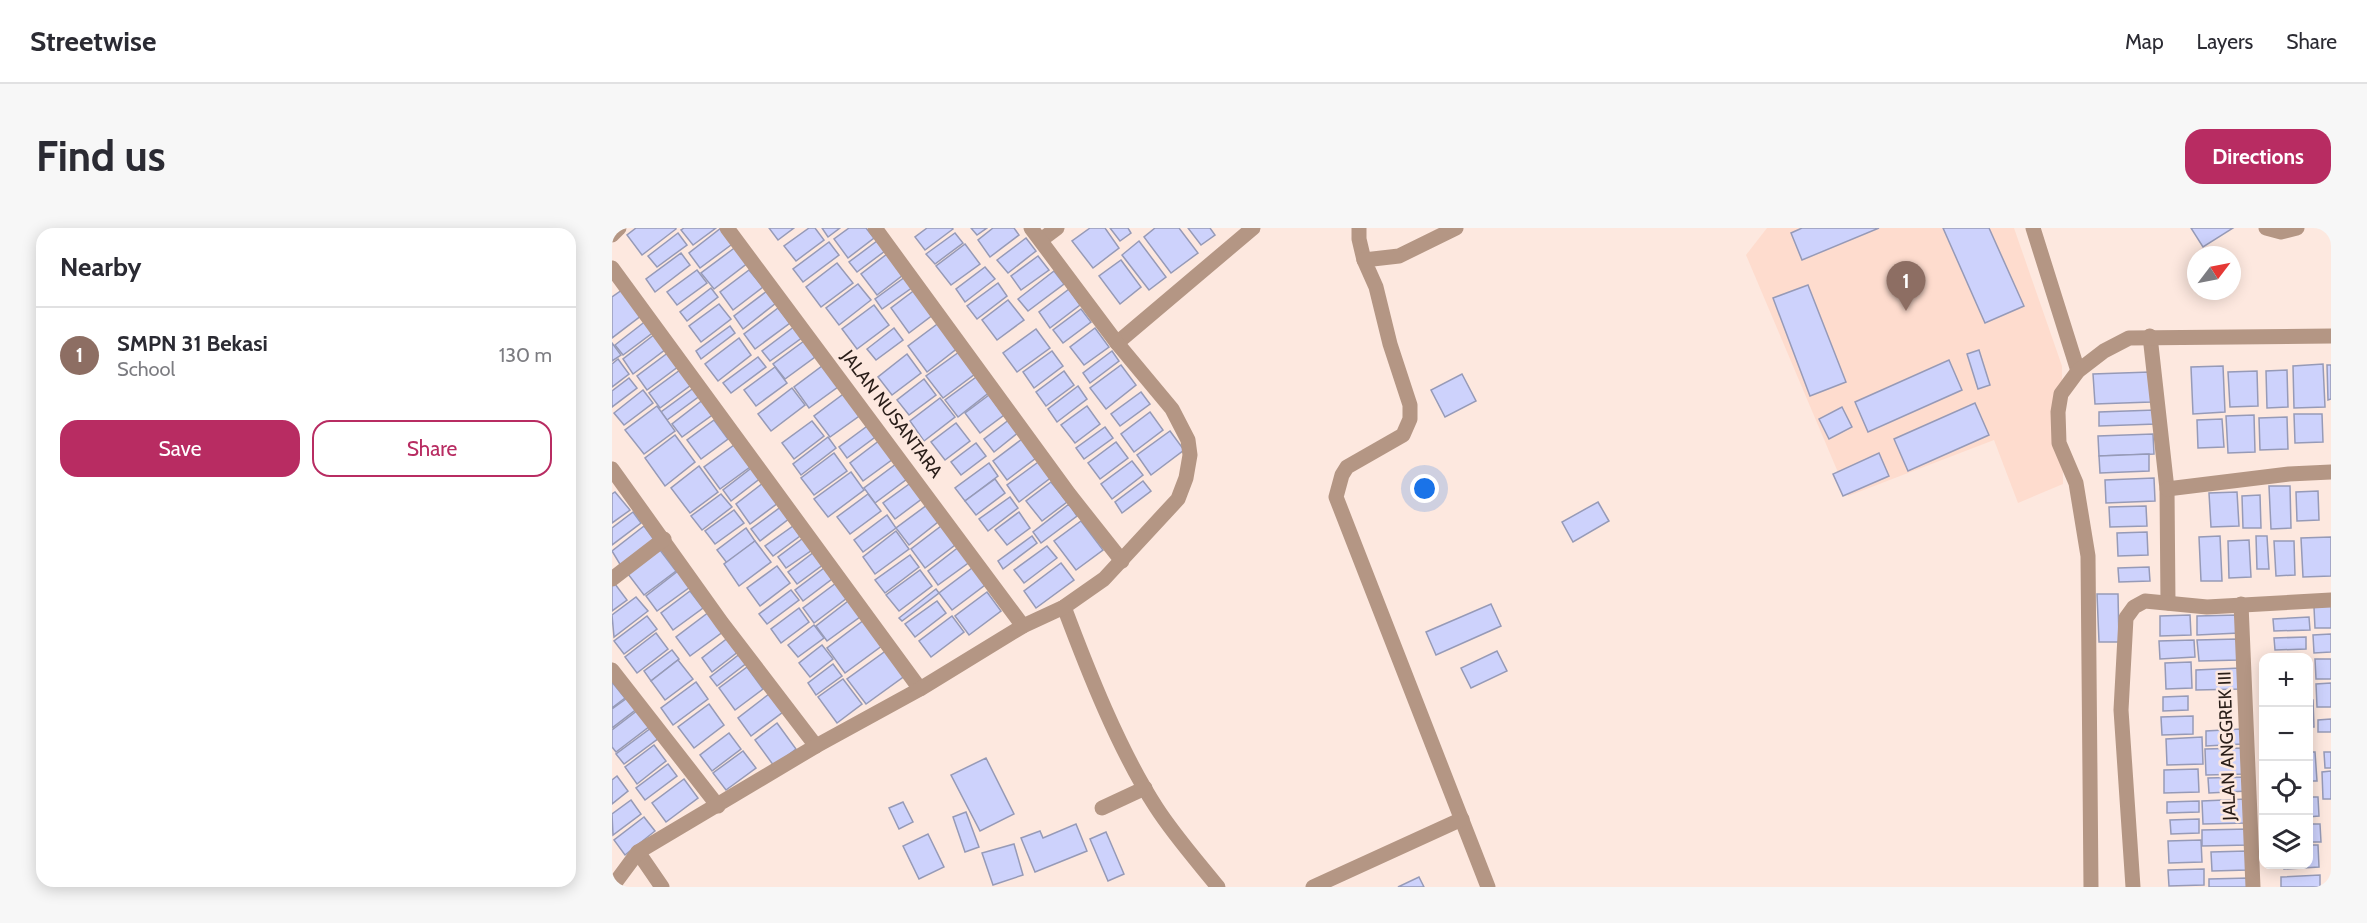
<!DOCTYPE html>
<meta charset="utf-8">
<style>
:root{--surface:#fff;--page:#f7f7f7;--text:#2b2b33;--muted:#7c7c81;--line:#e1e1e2;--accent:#b82c62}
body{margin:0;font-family:Cabin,sans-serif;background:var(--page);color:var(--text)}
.controls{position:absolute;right:18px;bottom:18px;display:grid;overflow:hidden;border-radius:12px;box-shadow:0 3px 15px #0003}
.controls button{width:54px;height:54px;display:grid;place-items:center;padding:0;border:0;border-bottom:2px solid var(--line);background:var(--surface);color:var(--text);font:30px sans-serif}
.compass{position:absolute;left:1575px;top:18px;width:54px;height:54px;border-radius:50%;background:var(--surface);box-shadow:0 3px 15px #0003;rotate:58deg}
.you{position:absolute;left:813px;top:261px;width:21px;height:21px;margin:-15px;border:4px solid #fff;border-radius:50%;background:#1a73e8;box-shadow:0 0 0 9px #1a73e833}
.badge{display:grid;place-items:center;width:39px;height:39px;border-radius:50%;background:var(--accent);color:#fff;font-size:20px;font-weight:700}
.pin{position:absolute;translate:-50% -50px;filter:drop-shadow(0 2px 3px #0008)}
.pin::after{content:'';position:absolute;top:32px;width:21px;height:18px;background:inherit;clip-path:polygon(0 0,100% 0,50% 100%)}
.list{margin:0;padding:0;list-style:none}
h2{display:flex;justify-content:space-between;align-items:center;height:78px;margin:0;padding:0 24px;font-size:26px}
h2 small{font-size:20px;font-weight:400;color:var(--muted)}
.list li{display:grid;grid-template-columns:39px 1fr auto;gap:18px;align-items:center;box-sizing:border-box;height:96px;padding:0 24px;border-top:2px solid var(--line)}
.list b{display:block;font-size:22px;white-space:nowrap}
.list p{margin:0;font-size:20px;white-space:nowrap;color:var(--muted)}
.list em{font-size:20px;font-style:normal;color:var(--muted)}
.actions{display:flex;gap:12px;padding:18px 24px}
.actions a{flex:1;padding:14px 0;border:2px solid var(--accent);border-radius:18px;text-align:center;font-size:21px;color:var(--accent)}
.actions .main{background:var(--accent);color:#fff}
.icon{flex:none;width:33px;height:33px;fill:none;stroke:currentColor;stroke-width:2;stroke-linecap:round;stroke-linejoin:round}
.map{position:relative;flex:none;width:1719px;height:659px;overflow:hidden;border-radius:18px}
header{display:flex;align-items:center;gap:36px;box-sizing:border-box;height:84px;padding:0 30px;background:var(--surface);border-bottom:2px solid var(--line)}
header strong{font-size:28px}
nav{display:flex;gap:33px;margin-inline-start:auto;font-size:21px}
.intro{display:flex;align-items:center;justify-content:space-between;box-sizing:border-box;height:144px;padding:0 36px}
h1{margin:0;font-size:42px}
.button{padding:15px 27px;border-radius:18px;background:var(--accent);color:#fff;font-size:21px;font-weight:700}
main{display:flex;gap:36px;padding:0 36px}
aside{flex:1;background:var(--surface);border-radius:18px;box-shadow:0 3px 15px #0003}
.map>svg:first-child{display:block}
.built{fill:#fedcce}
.building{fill:#cdd2fc;stroke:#969ab7;stroke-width:1.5}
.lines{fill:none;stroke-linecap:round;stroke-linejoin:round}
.minor{stroke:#b49684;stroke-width:15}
.labels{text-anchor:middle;stroke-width:5;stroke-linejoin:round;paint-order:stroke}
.street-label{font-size:18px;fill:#291d18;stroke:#fde8df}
</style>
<header>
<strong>Streetwise</strong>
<nav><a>Map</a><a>Layers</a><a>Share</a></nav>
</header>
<div class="intro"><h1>Find us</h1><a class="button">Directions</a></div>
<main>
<aside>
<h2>Nearby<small></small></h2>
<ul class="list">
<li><span class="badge" style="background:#8d6e63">1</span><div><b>SMPN 31 Bekasi</b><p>School</p></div><em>130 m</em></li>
</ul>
<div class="actions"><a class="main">Save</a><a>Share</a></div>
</aside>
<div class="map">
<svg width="1719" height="659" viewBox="0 0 1719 659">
<rect width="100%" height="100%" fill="#fde8df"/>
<path class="built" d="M1155,0h247l48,138 1,118 -45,19 -24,-63 -146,56 -102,-241z"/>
<g class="building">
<path d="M24,0h40v1l-34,26 -15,-20z"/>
<path d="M72,0h32l-23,17 -12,-15z"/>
<path d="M109,0l14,14 -35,26 -11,-15z"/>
<path d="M157,0h25l-16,12z"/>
<path d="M197,0h6l9,12 -28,21 -12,-15z"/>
<path d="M210,0h18l-12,9z"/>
<path d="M237,0h17l8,10 -26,20 -14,-19z"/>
<path d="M315,0h25l1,1 -28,21 -10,-13z"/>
<path d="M359,0h16l-10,7z"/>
<path d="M381,0h21l5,7 -29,22 -12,-17z"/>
<path d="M478,0h15l14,20 -26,20 -21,-27z"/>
<path d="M498,0h18l3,5 -11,8z"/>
<path d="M543,0h24l19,25 -27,20 -27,-36z"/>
<path d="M576,0h22l5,7 -14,10z"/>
<path d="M1190,0h77l-77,32 -11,-27z"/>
<path d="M1331,0h46l35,78 -39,17z"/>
<path d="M1579,0h42l-30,19z"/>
<path d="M66,5l9,12 -30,22 -9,-11z"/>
<path d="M343,5l8,10 -28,21 -9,-10z"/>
<path d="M269,10l8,10 -32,24 -8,-10z"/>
<path d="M414,10l10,13 -28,22 -11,-13z"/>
<path d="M527,13l27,36 -17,13 -27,-35z"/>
<path d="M217,14l10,13 -36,27 -10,-13z"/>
<path d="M353,16l15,20 -29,21 -15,-19z"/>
<path d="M125,18l12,16 -35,27 -13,-16z"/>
<path d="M69,25l9,12 -35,27 -9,-13z"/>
<path d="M275,26l16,21 -26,20 -16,-21z"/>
<path d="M426,28l11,14 -28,20 -10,-14z"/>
<path d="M509,32l20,27 -21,17 -21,-28z"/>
<path d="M225,35l16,20 -32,24 -15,-20z"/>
<path d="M373,39l10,12 -30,23 -9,-13z"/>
<path d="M85,42l10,13 -30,22 -10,-13z"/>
<path d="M137,42l14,17 -30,23 -13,-18z"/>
<path d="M442,43l10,13 -36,27 -10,-12z"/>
<path d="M293,49l8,10 -31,22 -7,-10z"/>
<path d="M386,55l9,13 -30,23 -10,-13z"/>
<path d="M246,56l13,16 -32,25 -13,-17z"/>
<path d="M1196,57l38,97 -36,14 -37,-98z"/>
<path d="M99,60l7,9 -31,24 -7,-9z"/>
<path d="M304,61l18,25 -25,19 -18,-25z"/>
<path d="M457,61l11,16 -30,23 -11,-16z"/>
<path d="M10,62l20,25 -30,23v-41z"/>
<path d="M155,63l9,12 -33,26 -9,-13z"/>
<path d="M396,72l16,20 -27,20 -15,-20z"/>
<path d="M107,76l12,15 -30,23 -12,-16z"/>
<path d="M262,77l15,20 -32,24 -15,-20z"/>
<path d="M166,80l12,15 -35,26 -11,-15z"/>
<path d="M469,81l10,13 -28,21 -10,-13z"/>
<path d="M35,92l8,11 -32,24 -8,-10z"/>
<path d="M328,94l19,25 -32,25 -19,-26z"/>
<path d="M118,98l5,7 -34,26 -5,-8z"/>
<path d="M183,98l8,11 -33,24 -8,-10z"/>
<path d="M282,100l9,12 -27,20 -9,-11z"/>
<path d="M483,100l14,19 -25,18 -14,-18z"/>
<path d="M424,101l14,19 -33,24 -14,-19z"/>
<path d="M43,106l11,15 -33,25 -10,-15z"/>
<path d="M127,110l12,17 -33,26 -13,-17z"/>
<path d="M192,113l11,16 -30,22 -12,-15z"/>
<path d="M0,115l9,12 -9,6z"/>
<path d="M1367,122l11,35 -12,4 -11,-35z"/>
<path d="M440,123l11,15 -29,22 -11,-16z"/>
<path d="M500,123l7,10 -29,22 -7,-10z"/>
<path d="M57,124l10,14 -32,24 -10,-14z"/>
<path d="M347,124l16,22 -32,24 -17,-22z"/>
<path d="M295,126l14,19 -29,22 -14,-18z"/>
<path d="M146,129l8,10 -35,26 -8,-10z"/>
<path d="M6,131l11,15 -17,13v-23z"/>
<path d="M1337,132l13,30 -94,42 -13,-30z"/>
<path d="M214,135l16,21 -33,24 -15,-21z"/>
<path d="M1711,136l2,43 -31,1 -1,-42z"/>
<path d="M509,137l15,20 -30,24 -16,-21z"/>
<path d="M1715,137h4v34l-3,1z"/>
<path d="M1611,138l2,46 -32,2 -2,-47z"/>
<path d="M163,139l12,16 -31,23 -12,-16z"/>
<path d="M68,142l11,15 -31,23 -11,-15z"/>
<path d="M1675,142l1,37 -21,1 -1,-37z"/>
<path d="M452,143l10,14 -28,21 -10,-14z"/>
<path d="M1645,143l1,35 -28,1 -2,-35z"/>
<path d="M1538,144l1,30 -56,2 -2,-30z"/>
<path d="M850,146l14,27 -31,16 -14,-27z"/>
<path d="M367,147l12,16 -33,26 -13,-17z"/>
<path d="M17,150l8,10 -25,19v-16z"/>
<path d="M312,151l12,16 -27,20 -12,-15z"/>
<path d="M466,158l9,13 -30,23 -9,-13z"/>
<path d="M83,159l6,8 -34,25 -6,-8z"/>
<path d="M180,160l13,17 -34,26 -13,-17z"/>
<path d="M31,162l10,13 -29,22 -10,-12z"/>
<path d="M234,164l16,22 -32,23 -16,-21z"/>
<path d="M529,164l9,12 -30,22 -9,-12z"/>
<path d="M377,167l15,20 -24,18 -15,-20z"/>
<path d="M328,170l15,19 -31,24 -14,-20z"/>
<path d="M92,171l11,14 -33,24 -10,-13z"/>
<path d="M1363,175l14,32 -81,36 -14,-32z"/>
<path d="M45,178l18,25 -31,23 -19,-24z"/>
<path d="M475,178l13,18 -25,19 -14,-18z"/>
<path d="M1230,179l10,20 -23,12 -10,-20z"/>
<path d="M1543,182l1,14 -57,2v-14z"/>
<path d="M538,184l13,18 -29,22 -13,-18z"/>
<path d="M1682,186h28l1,28 -28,1z"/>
<path d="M1642,187l1,37 -27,1 -2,-37z"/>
<path d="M1675,189l1,32 -28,1 -1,-32z"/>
<path d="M398,191l9,13 -25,20 -10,-13z"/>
<path d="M1610,191l2,28 -26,1 -1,-28z"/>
<path d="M102,192l14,19 -27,20 -14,-19z"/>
<path d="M200,193l12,15 -30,23 -12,-16z"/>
<path d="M344,195l14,18 -25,19 -14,-18z"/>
<path d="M258,196l8,11 -31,23 -8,-11z"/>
<path d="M493,199l8,11 -29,21 -8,-11z"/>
<path d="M558,203l14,19 -33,25 -14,-20z"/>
<path d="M1541,206l1,20 -55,2 -1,-20z"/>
<path d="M63,207l20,27 -30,24 -20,-28z"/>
<path d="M216,209l8,11 -35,27 -8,-11z"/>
<path d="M410,211l14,19 -29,22 -14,-19z"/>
<path d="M268,212l13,19 -30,22 -13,-18z"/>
<path d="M504,214l12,16 -28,21 -12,-16z"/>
<path d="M364,215l10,13 -25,19 -10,-13z"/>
<path d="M122,217l16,22 -30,22 -16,-22z"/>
<path d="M222,225l13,18 -33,24 -13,-17z"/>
<path d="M1267,225l10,23 -46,20 -10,-22z"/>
<path d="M1537,226v17l-49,2 -1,-17z"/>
<path d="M429,232l12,16 -34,26 -12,-17z"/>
<path d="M288,233l11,15 -36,27 -11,-15z"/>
<path d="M520,233l11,14 -31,24 -11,-15z"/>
<path d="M377,235l9,13 -33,25 -10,-13z"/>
<path d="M87,238l19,26 -28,21 -19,-25z"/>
<path d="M142,238l8,11 -31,24 -8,-11z"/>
<path d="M239,244l13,18 -36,27 -14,-18z"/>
<path d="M1542,250l1,23 -49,2 -1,-23z"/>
<path d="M383,251l10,14 -29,22 -11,-14z"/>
<path d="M531,253l8,10 -29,22 -7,-11z"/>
<path d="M300,254l11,16 -28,21 -12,-16z"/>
<path d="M439,254l16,20 -25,19 -16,-20z"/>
<path d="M151,255l15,20 -28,21 -14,-20z"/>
<path d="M1657,258h21l1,42 -20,1z"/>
<path d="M1706,263l1,29 -22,1 -1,-29z"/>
<path d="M3,264l15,18 -18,13v-29z"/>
<path d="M1625,264l2,34 -28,1 -2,-34z"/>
<path d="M109,266l11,13 -30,23 -11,-14z"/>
<path d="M256,266l13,17 -31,23 -13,-17z"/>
<path d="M1648,267l1,33h-18l-1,-32z"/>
<path d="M398,269l8,11 -30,23 -9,-12z"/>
<path d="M319,274l12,16 -34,27 -13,-17z"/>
<path d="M986,274l11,19 -36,21 -11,-20z"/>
<path d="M457,276l8,12 -36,27 -8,-11z"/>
<path d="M170,278l8,12 -30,23 -9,-12z"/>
<path d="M1534,278l1,20 -37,1 -1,-20z"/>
<path d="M122,282l10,13 -29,21 -10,-13z"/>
<path d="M21,284l8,11 -29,22v-17z"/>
<path d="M407,284l11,16 -23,17 -12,-15z"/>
<path d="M275,287l9,13 -33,24 -9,-12z"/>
<path d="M469,293l22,29 -27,20 -22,-29z"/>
<path d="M333,295l14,19 -34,26 -14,-19z"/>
<path d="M32,298l11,15 -34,25 -9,-15z"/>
<path d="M181,298l7,10 -27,20 -8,-10z"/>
<path d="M134,300l9,13 -28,22 -10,-13z"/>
<path d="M284,303l13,18 -34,25 -12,-17z"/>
<path d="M1535,304l1,23 -30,1 -1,-23z"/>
<path d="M194,308l9,12 -29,20 -8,-11z"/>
<path d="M420,308l5,7 -34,26 -5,-8z"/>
<path d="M1608,308l2,45h-21l-2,-44z"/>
<path d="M1644,308h11l2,33h-12z"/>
<path d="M1719,309v39l-28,1 -2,-39z"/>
<path d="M1637,312l2,37 -22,1 -1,-37z"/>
<path d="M143,313l16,21 -32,24 -15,-22z"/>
<path d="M1662,313h20l1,34 -19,1z"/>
<path d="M348,318l11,15 -33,24 -10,-14z"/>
<path d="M435,318l10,12 -33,25 -10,-13z"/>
<path d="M48,322l16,21 -32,24 -16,-21z"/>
<path d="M202,324l10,12 -27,20 -9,-12z"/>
<path d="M298,327l9,12 -34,26 -10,-13z"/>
<path d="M449,335l13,17 -38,28 -12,-17z"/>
<path d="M216,337l8,11 -33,25 -8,-11z"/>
<path d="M364,337l13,17 -37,28 -13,-17z"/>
<path d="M165,338l13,17 -30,23 -13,-18z"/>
<path d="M1537,339l1,14 -31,1 -1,-14z"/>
<path d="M308,342l12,16 -33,25 -13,-16z"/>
<path d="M66,343l12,16 -33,24 -11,-15z"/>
<path d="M228,352l11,15 -37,28 -11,-15z"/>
<path d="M3,356l12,16 -15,11v-25z"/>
<path d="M324,361l3,4 -37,28 -3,-3z"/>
<path d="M179,362l8,10 -32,24 -8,-10z"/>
<path d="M78,363l13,17 -30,22 -12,-17z"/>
<path d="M375,364l14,19 -32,24 -14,-19z"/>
<path d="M1485,366h21l1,48h-20z"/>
<path d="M24,369l12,14 -34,26 -2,-22z"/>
<path d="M240,370l12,16 -37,27 -11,-15z"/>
<path d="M325,373l9,12 -31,24 -10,-13z"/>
<path d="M879,376l10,22 -65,29 -10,-23z"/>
<path d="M1719,378v22h-16l-1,-21z"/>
<path d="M187,380l10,14 -28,21 -10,-14z"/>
<path d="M97,384l15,19 -34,25 -14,-19z"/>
<path d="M1578,387l1,20 -31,1v-20z"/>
<path d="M1626,387l1,18 -42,2v-19z"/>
<path d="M35,388l10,13 -33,25 -10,-13z"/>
<path d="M340,388l12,16 -33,25 -12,-16z"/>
<path d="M1697,389l1,13 -36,1 -1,-12z"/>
<path d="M252,392l19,25 -38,28 -18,-25z"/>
<path d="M202,397l10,13 -26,19 -10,-12z"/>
<path d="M44,405l12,16 -31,24 -12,-16z"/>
<path d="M1719,406v18l-17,1 -1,-18z"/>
<path d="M117,409l10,14 -27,21 -10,-14z"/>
<path d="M1694,409v12l-31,1 -1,-12z"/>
<path d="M1626,411l1,21 -40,1 -2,-21z"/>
<path d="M1582,412l1,17 -35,2 -1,-18z"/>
<path d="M210,417l11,14 -23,18 -11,-14z"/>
<path d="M60,422l7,9 -28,22 -7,-10z"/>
<path d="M275,422l19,25 -40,29 -19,-25z"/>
<path d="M885,423l10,20 -36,17 -10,-20z"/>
<path d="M129,425l7,9 -31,24 -7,-9z"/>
<path d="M1703,431h16v20h-15z"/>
<path d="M66,432l15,19 -28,21 -14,-19z"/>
<path d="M1579,434l1,26 -26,1 -1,-26z"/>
<path d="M221,436l9,12 -26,19 -8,-12z"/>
<path d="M135,439l16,22 -28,21 -16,-22z"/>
<path d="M1628,440l1,21 -45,1v-20z"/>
<path d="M231,451l19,25 -25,19 -19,-26z"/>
<path d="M0,454l13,16 -13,10z"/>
<path d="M84,454l12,17 -35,26 -12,-17z"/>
<path d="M1719,455v24h-14l-1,-23z"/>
<path d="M157,466l14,18 -32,24 -13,-18z"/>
<path d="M18,468l8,12 -26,20v-19z"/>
<path d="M1576,468v14l-25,1v-14z"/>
<path d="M1696,472h5l1,27h-6z"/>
<path d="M97,476l15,21 -30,23 -16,-21z"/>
<path d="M26,482l12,16 -34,26 -4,-5v-17z"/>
<path d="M1581,488v18l-31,1 -1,-18z"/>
<path d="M1719,491v13h-13v-12z"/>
<path d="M165,495l19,26 -22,17 -19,-26z"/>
<path d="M39,500l8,10 -35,26 -8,-10z"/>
<path d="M1629,501l1,15 -36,2v-15z"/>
<path d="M117,505l12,16 -29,22 -12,-16z"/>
<path d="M1590,509l1,27 -36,1 -1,-26z"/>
<path d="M42,517l12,16 -29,23 -12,-17z"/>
<path d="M1632,520l2,26 -40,1 -1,-26z"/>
<path d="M131,523l13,17 -30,22 -13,-17z"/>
<path d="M1696,524h7l2,29h-9z"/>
<path d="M1712,524h7v16h-6z"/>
<path d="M374,530l28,56 -34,17 -29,-56z"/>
<path d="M56,536l9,12 -32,24 -9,-12z"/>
<path d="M1586,541l1,23 -35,1v-23z"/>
<path d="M1719,543v28h-8l-1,-27z"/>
<path d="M5,548l11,15 -16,13v-24z"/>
<path d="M1635,549v14l-38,2 -1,-15z"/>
<path d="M72,551l14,19 -32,24 -14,-19z"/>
<path d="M1696,569h10l1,19 -11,1z"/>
<path d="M1634,571l1,24 -44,1 -1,-23z"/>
<path d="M19,572l10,14 -28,21 -1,-21z"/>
<path d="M1587,573v11l-32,1v-11z"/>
<path d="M291,574l10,20 -14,7 -10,-21z"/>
<path d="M354,584l13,35 -14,5 -12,-35z"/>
<path d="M32,589l11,14 -30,24 -11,-15z"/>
<path d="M1587,591v14l-28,1 -1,-14z"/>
<path d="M464,596l11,27 -52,21 -14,-34 19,-7 3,7z"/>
<path d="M1696,596h12l1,18h-13z"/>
<path d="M1637,601v16l-47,1v-16z"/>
<path d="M494,604l18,42 -16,7 -18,-42z"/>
<path d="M316,606l16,33 -25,12 -16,-33z"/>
<path d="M1589,612l1,22 -33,1 -1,-22z"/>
<path d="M402,616l9,31 -30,10 -11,-32z"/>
<path d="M1696,617h10l1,22 -35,2v-5h24z"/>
<path d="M1635,623l1,19 -36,1 -1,-19z"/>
<path d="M1592,641v16l-35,1 -1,-16z"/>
<path d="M1708,647v12h-39v-10z"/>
<path d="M807,649l5,10h-26z"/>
<path d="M1637,650l1,9h-41v-8z"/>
</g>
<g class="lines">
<g class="minor">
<path d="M115,0l296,398"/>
<path d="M263,0l194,266 53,67"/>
<path d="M747,0v11l5,21"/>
<path d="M844,0l-57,28 -35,4 12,27 14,57 20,61v14l-7,16 -56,32 -5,8 -6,22 152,390"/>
<path d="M1421,0l45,143"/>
<path d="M1654,0l15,4 16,-4"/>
<path d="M0,7l7,-7"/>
<path d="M429,12l16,-12"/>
<path d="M0,40l308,421"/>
<path d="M1538,108l17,153 1,114"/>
<path d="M505,115l136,-115"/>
<path d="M0,241l110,154 94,123"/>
<path d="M1555,261l122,-15 42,-2"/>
<path d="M0,351l52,-40"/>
<path d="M1629,376l12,283"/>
<path d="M452,379c24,64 55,143 92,200 18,28 41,54 62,80"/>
<path d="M0,442l106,136"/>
<path d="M490,580l43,-20"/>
<path d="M26,624l24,35"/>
<path d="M0,659l26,-35 178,-106 104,-57 103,-63 41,-19 40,-28 74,-80 8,-21 4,-23 -2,-15 -16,-31 -55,-66 -86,-115"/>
<path d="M701,659l149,-68"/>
<path d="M1479,659l-3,-331 -12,-73 -17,-40 -1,-31 3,-18 17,-23 26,-20 25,-13 202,-2"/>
<path d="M1521,659l-12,-177 5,-92 8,-11 11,-6 62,6 124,-7"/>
</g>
</g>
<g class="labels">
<g class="street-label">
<text transform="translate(280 186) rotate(53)" y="6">JALAN NUSANTARA</text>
<text transform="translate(1615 518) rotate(-92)" y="6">JALAN ANGGREK III</text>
</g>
</g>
</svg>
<div class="controls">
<button>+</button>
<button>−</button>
<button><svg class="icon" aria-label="locate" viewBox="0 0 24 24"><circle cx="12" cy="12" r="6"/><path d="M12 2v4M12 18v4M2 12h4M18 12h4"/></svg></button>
<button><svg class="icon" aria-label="layers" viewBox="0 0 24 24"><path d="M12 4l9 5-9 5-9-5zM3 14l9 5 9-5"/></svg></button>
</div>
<svg class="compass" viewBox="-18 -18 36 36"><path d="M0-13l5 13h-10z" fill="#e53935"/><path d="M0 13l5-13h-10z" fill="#7c7c81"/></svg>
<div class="you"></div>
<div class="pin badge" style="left:1294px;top:83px;background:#8d6e63">1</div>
</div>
</main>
